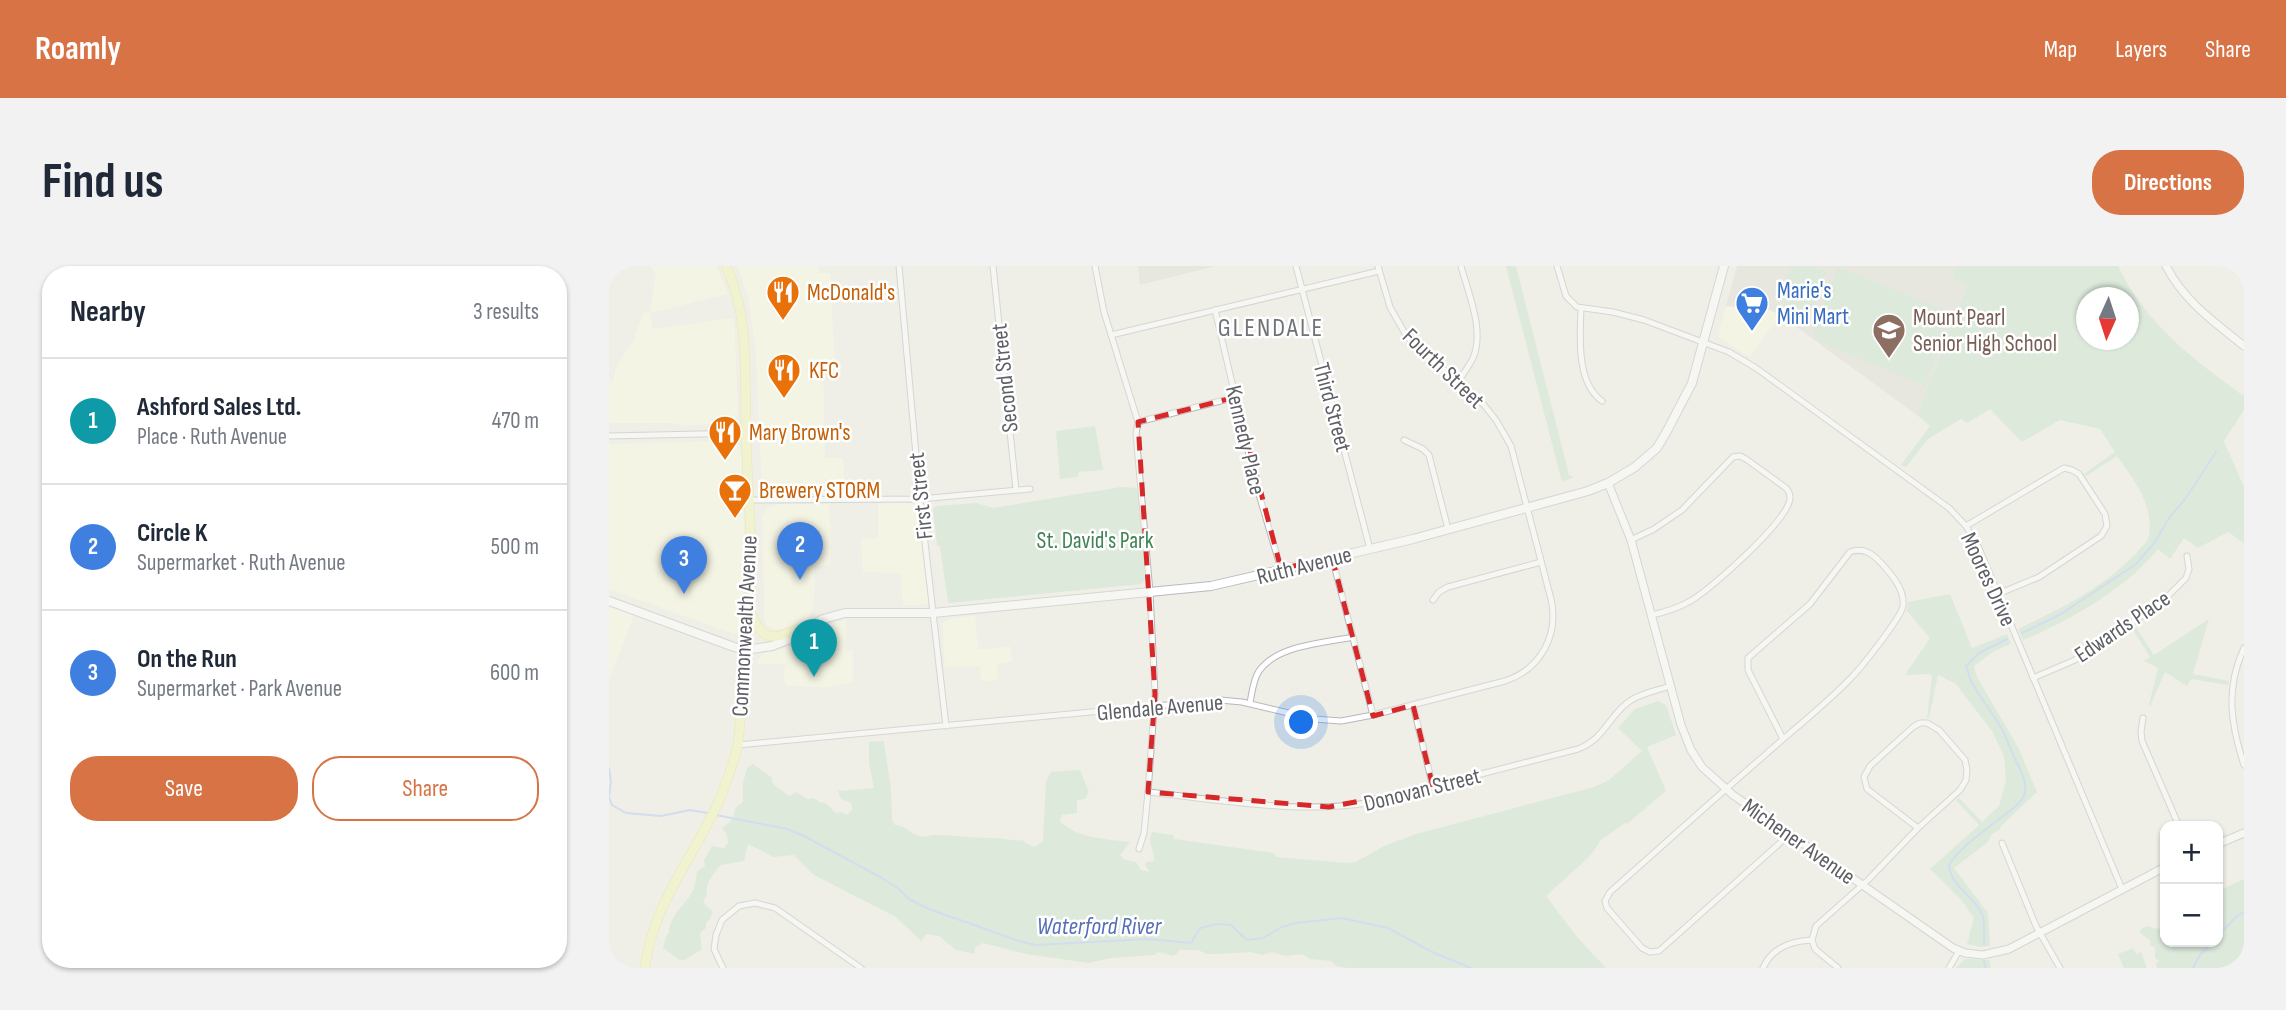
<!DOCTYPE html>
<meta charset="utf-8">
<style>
:root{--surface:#fff;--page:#f2f2f3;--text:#1f2937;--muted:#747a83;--line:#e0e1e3;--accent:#d77345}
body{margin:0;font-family:"Sofia Sans Condensed",sans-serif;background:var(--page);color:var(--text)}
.controls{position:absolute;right:21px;bottom:21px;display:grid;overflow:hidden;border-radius:14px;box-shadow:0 2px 5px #0004}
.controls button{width:63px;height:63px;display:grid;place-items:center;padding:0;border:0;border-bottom:2px solid var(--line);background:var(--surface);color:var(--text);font:35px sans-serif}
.compass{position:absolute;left:1467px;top:21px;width:63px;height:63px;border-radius:50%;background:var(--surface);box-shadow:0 2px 5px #0004;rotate:183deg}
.you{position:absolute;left:693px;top:457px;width:24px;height:24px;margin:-18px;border:5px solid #fff;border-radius:50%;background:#1a73e8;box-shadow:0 0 0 10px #1a73e833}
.badge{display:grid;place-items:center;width:46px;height:46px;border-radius:50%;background:var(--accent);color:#fff;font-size:23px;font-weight:700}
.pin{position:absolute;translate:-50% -58px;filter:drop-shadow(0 2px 4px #0008)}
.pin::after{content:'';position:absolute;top:37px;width:24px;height:21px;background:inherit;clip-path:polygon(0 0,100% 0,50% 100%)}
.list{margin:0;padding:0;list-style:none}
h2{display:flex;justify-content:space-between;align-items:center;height:91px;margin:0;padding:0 28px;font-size:30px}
h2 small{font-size:23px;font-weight:400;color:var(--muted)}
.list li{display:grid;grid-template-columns:46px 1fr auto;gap:21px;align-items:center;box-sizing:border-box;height:126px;padding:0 28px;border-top:2px solid var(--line)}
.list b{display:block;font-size:26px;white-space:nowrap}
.list p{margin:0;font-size:23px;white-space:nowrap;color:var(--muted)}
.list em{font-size:23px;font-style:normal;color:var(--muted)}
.actions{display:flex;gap:14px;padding:21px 28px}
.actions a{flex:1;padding:16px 0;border:2px solid var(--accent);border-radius:28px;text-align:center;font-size:24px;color:var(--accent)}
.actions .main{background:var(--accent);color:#fff}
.map{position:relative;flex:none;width:1635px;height:702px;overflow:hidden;border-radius:28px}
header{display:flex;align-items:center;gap:42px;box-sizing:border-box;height:98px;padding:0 35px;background:var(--accent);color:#fff}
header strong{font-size:33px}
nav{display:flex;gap:38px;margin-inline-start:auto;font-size:24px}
.intro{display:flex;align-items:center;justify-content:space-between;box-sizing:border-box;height:168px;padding:0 42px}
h1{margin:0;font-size:49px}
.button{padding:18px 32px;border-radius:28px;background:var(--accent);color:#fff;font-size:24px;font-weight:700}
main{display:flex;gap:42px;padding:0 42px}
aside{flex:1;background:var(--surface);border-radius:28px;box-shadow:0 2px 5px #0004}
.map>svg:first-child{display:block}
.commercial{fill:#fafae0}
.education{fill:#deded5}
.green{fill:#c6e3cd;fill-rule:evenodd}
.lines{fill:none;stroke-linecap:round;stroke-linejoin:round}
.stream{stroke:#b0c7f6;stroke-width:2}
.minor-casing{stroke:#b7b7bc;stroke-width:7}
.tertiary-casing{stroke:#b7b7bc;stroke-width:9}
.secondary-casing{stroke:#b8b9bf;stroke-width:10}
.primary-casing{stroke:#e2dd6d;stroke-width:10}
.minor{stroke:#fff;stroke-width:5}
.tertiary{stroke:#fff;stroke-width:7}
.secondary{stroke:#fff;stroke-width:8}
.primary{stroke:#f2f6b4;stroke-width:9}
.marked{fill:none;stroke:#d62828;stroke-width:5;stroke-dasharray:14 9;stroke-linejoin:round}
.labels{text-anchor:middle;stroke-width:5;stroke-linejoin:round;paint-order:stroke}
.shop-label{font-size:23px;fill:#366cbe;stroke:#fff;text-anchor:start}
.food-label{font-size:23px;fill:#c56008;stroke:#fff;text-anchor:start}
.education-label{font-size:23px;fill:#785e54;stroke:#fff;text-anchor:start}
.street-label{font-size:23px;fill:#5e6065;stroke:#fff}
.park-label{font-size:23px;fill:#408353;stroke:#fff}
.water-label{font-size:24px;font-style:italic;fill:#556eb7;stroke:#fff}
.quarter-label{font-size:26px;letter-spacing:2px;fill:#6f7277;stroke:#fff}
</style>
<header>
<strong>Roamly</strong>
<nav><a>Map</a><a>Layers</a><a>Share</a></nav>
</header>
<div class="intro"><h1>Find us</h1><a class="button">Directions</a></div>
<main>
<aside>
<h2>Nearby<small>3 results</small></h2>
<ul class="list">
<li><span class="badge" style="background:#0f9aa8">1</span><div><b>Ashford Sales Ltd.</b><p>Place · Ruth Avenue</p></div><em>470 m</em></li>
<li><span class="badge" style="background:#3f7fe0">2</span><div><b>Circle K</b><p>Supermarket · Ruth Avenue</p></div><em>500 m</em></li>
<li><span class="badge" style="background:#3f7fe0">3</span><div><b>On the Run</b><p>Supermarket · Park Avenue</p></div><em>600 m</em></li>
</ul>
<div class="actions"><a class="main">Save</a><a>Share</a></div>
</aside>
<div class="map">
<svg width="1635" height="702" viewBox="0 0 1635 702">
<rect width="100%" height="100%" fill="#efefe7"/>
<g class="commercial">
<path d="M41,0h66l12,28 -78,19 3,16 81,-11 4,93 -2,8 -3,3 -51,4 -7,-3h-66v-43l3,2 7,-20 14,-20 10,-29 7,-1 6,-38z"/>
<path d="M128,0h81v8l12,-1 5,95h-12l2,90h18l2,36 -78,-1 -5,-2 -6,-139 -8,-56z"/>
<path d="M1117,40l44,4 10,5 -30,42 -32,-20z"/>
<path d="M120,175l7,2 5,7 4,100 -4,76 -3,6 -4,2 -125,-45v-145z"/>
<path d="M269,237h34l7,4 10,96 -7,2h-19l-2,-32 -38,-1 -2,-33 17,-1z"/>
<path d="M169,238h51l2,36v26h-16l-1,38 -5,14 -27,11h-9l-5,-3 -4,-6v-19l-2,-84 4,-8z"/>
<path d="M0,341l25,8 -25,65z"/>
<path d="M366,350l3,34 32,-4 2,16 -15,2 1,16 -17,1 -1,-15 -35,1 -3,-44 6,-4z"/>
<path d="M237,353v32h7v31l-23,5 -44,-1v-3h-3l2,-19h-29l6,-10 28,-7 16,-7 17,-13z"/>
</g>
<g class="education">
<path d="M529,0h78l-76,19z"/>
<path d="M1128,0h219l-4,12 15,5 -50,132 -137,-100 -10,-5 -44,-4z"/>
</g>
<g class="green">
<path d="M897,0h10l53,209 5,2 -12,5z"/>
<path d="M1183,0h22l13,6 -17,41 -33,-14z"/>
<path d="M1347,0h162c28,58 74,92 124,129l2,-2v17l-20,31 20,46v56l-16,-11 -30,16 -14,-10 -14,21 -12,-10c-31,39 -89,72 -135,91l-5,-11c42,-20 87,-42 119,-77 4,-5 11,-10 12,-17 5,-31 -16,-56 -32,-79l-31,20 -2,-2 31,-22 -15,-23 -40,-9 -38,22 -32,-33 -23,14 -6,-4 -33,20 -22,28 -5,-2 29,-39 -13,-11 50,-131 -15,-6zM1478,32h42v42h-42z"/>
<path d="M1229,1l113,46 -26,73 -110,-46 -2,-12z"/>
<path d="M486,160l8,44 -24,2 -2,5 -17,2 -4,-48z"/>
<path d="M512,221l15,1 4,7 5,85 -3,4 -194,19 -8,-57h-3l-4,-37 4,-3 40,-3 16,5z"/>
<path d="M1341,328l22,54 35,-14 4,10 -17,7 -20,15 3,11 41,70 19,45 -36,34 -1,4 -8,4 -4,8 -34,26 34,45 2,33 -10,1 -13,-3 7,-26 -12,-17 -32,-32 49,-44 -23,-25 3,-2 23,24 17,-16 7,-26 -2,-24 -12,-25 -37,-48 -17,-8 -9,43h-2l5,-42 -4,-2 -23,1 25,-37 -23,-27 1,-9z"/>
<path d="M1600,353l-16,55 36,7 -1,4 -37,-6 -4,7 -22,-14 -15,34 -1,-1 9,-37 -14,-7 6,-4 -18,-29 3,-2 19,29z"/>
<path d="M1049,435l8,4 10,30 -29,12 19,44 -39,33 -2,-1 -24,17 -11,16 -44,40 31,41 29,31h-258l-12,-2 -5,-5 -21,-2 -8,-5 -17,2 -13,-4 -10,3 -12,-3 -30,2h-13l-9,-4h-18l-6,6 -16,-4 -3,3 -45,3 -21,5 -63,-9 -43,-11 -8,5 -1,6 -18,-4 -17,-14 -13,-2 -5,7 -25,-24 -82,-42 -20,-20 -21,2 -25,-13 -4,17 -23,4c-7,6 -17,21 -14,30l-4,7 10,10 -3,7 -4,4v5l-6,5 2,16 -17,11h-5l-17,-12 3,-12 3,-3c1,-21 19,-29 25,-45 2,-5 2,-11 3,-17l8,-5 -1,-6 8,-14 12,2 4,-5 -1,-9 -5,-6c8,-5 13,-10 13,-20l8,-6v-19l4,-15 6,-4 19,14v5l17,13 7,-4 11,7 7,-1 5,4 6,1 11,10 6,-1 5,3 5,-5 -1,-7 -10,-4 -3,-8 36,-3 -5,-25v-21l15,-1 7,49 1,30 3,5c11,1 15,8 24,11 6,2 10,-1 16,-1 18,0 37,3 55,3 11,0 20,3 32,2l5,4 8,3 8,-6 3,-60 5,-9 29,-2 9,22 -4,7 -8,1v13l-15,2 -2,7c21,17 45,17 70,20l-10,13 3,4 13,3 5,8 9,2 -5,-7 1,-3 8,-1c1,-11 -7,-16 -2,-29l21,3 1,4 100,14 2,4 71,6 9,-1 28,-16 32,-12 178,-47 15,-7 33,-29 -24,-23 17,-19z"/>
<path d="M1635,613v89h-87l-1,-5 3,-2 -4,-3v-10l-5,-3v-5l-10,-7 1,-4 7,-3 10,3 6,-3 1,16h53v-51z"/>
<path d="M1524,682l3,6 5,-2 6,16h-23l-6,-14z"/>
<path d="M1356,693l24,1 2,8h-35z"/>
</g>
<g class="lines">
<g class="stream">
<path d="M1413,367l39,-19 75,-50 19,-22 14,-24 17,-20 30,-46"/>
<path d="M0,502l2,14 -2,13"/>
<path d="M0,531l3,8 14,8 35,3 29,-6 17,3"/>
<path d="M107,549l71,14 17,7 78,42 17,11 10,10 20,10 90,32 16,4 113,-6 43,4 9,-15 17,-4 14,1 16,15 16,-2 19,-11 14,-4 46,-5 46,10 44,24 39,16"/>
<path d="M1609,670l18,-19 8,-5"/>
<path d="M1375,679c0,-10 1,-19 -1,-28 -6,-20 -33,-30 -34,-52 12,-21 50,-44 69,-61 14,-12 5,-30 -2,-43 -5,-10 -8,-20 -13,-30 -9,-17 -23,-33 -32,-50 -2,-5 -3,-10 -5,-15l13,-13 28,-14"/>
<path d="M1375,695l1,7"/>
<path d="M1584,702l7,-13 12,-13"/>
</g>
<defs>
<g id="minor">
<path d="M290,0l21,233 26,227"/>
<path d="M384,0l23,224"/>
<path d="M486,0l9,46 34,110 -2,12 14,158 5,102 -7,98 -4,41 -5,16"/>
<path d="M687,0l74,283"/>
<path d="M948,0l9,30 11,11 36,5 31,8 85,32 27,16 193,140 17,18 12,20 144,343"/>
<path d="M972,42c-1,28 -5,75 21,93"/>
<path d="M606,44l40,171 26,88"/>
<path d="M502,69l268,-64"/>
<path d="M849,116c5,-8 11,-16 15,-24 12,-28 -5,-65 -12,-92"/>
<path d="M529,156l98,-25"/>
<path d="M0,170l137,-3"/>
<path d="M795,174l19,9 6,6 19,74"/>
<path d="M140,234l171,-1 110,-10"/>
<path d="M1357,260l98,-58 8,2 7,4 26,40 2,12 -6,10 -62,41 -41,17"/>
<path d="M1022,274l23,-11 28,-19 51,-53 7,-1 6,3 40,29c3,4 4,5 4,10 -1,22 -78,90 -98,102 -13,8 -26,12 -41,15"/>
<path d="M723,291l41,158"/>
<path d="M824,334l6,-8 9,-5 93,-25"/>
<path d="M1635,382c-19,41 -13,77 0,117"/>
<path d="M1424,412l42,-18 85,-56 26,-26 3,-9 -2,-13"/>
<path d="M641,437c2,-10 3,-23 9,-32 18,-26 65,-28 94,-34"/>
<path d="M804,439l20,82"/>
<path d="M1534,452l-2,14 1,9 37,85"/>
<path d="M1174,473l-35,-69v-12l62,-54 40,-52c14,-5 23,2 32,12 10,11 23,26 21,42 -2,12 -43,63 -53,73 -26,27 -56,50 -84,75 -52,45 -104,92 -156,138l-5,9 2,7 35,40 8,4 9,-1 131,-117"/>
<path d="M129,479l482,-45 22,2 72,17 27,2 32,-6 132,-34c36,-12 54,-46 46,-82l-40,-153 -15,-26 -12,-15 -77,-68 -17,-30 -12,-41"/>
<path d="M539,526c71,8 155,23 225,10l205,-53c26,-10 29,-30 49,-46 11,-9 29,-12 43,-17"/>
<path d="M1393,577l34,83 24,42"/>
<path d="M114,702l-9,-19 2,-14 6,-15 17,-14 16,-3 20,5 86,60"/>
<path d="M1154,702c9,-21 29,-27 49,-28"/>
<path d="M1229,702l-23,-19 -3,-9 4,-14 52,-46 50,-52 42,-38 6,-10 1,-10 -2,-10 -26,-30 -12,-7h-7l-7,4 -43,39 -6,11 3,12 51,39"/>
<path d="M1340,702l10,-17"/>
</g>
<g id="tertiary">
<path d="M1557,0c18,35 48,56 78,80"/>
<path d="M999,217l23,57 50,185 10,25 11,17 31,28 220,153 12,5 18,2 26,-6 156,-82"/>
<path d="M1609,578l26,-11"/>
</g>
<path id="secondary" d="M0,335l125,46 11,3 27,-4 18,-7 33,-20 22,-6h88l278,-27 202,-47 175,-48 20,-8 27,-16 22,-19 10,-17 25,-48 32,-117"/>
<g id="primary">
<path d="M140,345c5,7 7,15 13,21 12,12 36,-5 51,-7"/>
<path d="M36,702c6,-56 39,-98 64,-147 13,-24 22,-50 29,-76 5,-62 14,-125 13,-187 0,-41 -4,-82 -5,-123 -2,-58 5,-115 -20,-169"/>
</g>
</defs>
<use href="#minor" class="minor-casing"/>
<use href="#tertiary" class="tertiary-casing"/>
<use href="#secondary" class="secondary-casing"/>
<use href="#primary" class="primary-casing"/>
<use href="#minor" class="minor"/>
<use href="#tertiary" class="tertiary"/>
<use href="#secondary" class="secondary"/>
<use href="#primary" class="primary"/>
</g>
<path d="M0 0H1635V702H0ZM627,131l45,172 51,-12 41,159 40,-11 20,82 -104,20 -181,-15 7,-98 -17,-272z" fill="#efefe7" fill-opacity=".55" fill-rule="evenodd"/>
<path class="marked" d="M627,131l45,172 51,-12 41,159 40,-11 20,82 -104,20 -181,-15 7,-98 -17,-272z"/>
<defs>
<symbol id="restaurant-pin" viewBox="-11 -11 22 30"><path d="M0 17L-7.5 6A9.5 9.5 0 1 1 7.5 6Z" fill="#e8710a" stroke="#fff"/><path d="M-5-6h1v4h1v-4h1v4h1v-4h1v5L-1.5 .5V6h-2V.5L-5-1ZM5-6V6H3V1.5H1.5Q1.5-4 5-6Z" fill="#fff"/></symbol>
<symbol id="supermarket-pin" viewBox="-11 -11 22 30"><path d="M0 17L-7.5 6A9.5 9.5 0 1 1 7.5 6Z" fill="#3f7fe0" stroke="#fff"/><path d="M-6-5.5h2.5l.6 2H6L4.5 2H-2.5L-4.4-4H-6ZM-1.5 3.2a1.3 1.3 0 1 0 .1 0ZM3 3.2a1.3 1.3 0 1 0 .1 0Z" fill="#fff"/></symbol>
<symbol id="school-pin" viewBox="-11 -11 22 30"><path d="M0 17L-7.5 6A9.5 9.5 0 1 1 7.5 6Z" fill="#8d6e63" stroke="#fff"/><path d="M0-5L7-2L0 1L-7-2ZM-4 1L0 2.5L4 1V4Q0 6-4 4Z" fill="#fff"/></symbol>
<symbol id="bar-pin" viewBox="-11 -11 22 30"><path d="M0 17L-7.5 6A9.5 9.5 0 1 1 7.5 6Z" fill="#e8710a" stroke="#fff"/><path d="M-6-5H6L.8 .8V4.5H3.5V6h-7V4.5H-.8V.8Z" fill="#fff"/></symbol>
</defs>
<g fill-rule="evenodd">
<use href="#restaurant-pin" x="155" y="7" width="38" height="52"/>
<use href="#supermarket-pin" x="1124" y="18" width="38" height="52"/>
<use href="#school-pin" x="1261" y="45" width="38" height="52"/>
<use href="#restaurant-pin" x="156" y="85" width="38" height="52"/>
<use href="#restaurant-pin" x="97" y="147" width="38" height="52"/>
<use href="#bar-pin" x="107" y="205" width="38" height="52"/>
</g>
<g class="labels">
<g class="shop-label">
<text x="1168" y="32">Marie's<tspan x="1168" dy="26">Mini Mart</tspan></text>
</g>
<g class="food-label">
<text x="198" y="34">McDonald's</text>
<text x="200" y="112">KFC</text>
<text x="140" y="174">Mary Brown's</text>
<text x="150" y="232">Brewery STORM</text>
</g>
<g class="education-label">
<text x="1304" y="59">Mount Pearl<tspan x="1304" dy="26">Senior High School</tspan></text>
</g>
<g class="street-label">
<text transform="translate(835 102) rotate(44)" y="8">Fourth Street</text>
<text transform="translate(395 112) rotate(-96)" y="8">Second Street</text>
<text transform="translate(724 141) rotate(75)" y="8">Third Street</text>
<text transform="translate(637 174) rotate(77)" y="8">Kennedy Place</text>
<text transform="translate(311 230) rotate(-96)" y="8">First Street</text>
<text transform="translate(695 299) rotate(-14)" y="8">Ruth Avenue</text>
<text transform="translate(1380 313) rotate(65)" y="8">Moores Drive</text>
<text transform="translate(135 360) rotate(-87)" y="8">Commonwealth Avenue</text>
<text transform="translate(1513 360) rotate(-34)" y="8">Edwards Place</text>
<text transform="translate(551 441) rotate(-5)" y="8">Glendale Avenue</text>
<text transform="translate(813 523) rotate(-14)" y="8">Donovan Street</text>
<text transform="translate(1190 575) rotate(35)" y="8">Michener Avenue</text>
</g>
<g class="park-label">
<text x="486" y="282">St. David's Park</text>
</g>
<g class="water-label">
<text x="490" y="668">Waterford River</text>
</g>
<g class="quarter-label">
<text x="662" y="70">GLENDALE</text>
</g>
</g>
</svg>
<div class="controls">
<button>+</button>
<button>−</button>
</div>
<svg class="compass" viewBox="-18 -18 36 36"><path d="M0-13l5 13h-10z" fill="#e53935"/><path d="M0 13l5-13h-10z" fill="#747a83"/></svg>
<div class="you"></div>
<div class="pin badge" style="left:205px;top:411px;background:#0f9aa8">1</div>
<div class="pin badge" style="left:191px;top:314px;background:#3f7fe0">2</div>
<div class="pin badge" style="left:75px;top:328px;background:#3f7fe0">3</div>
</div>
</main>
